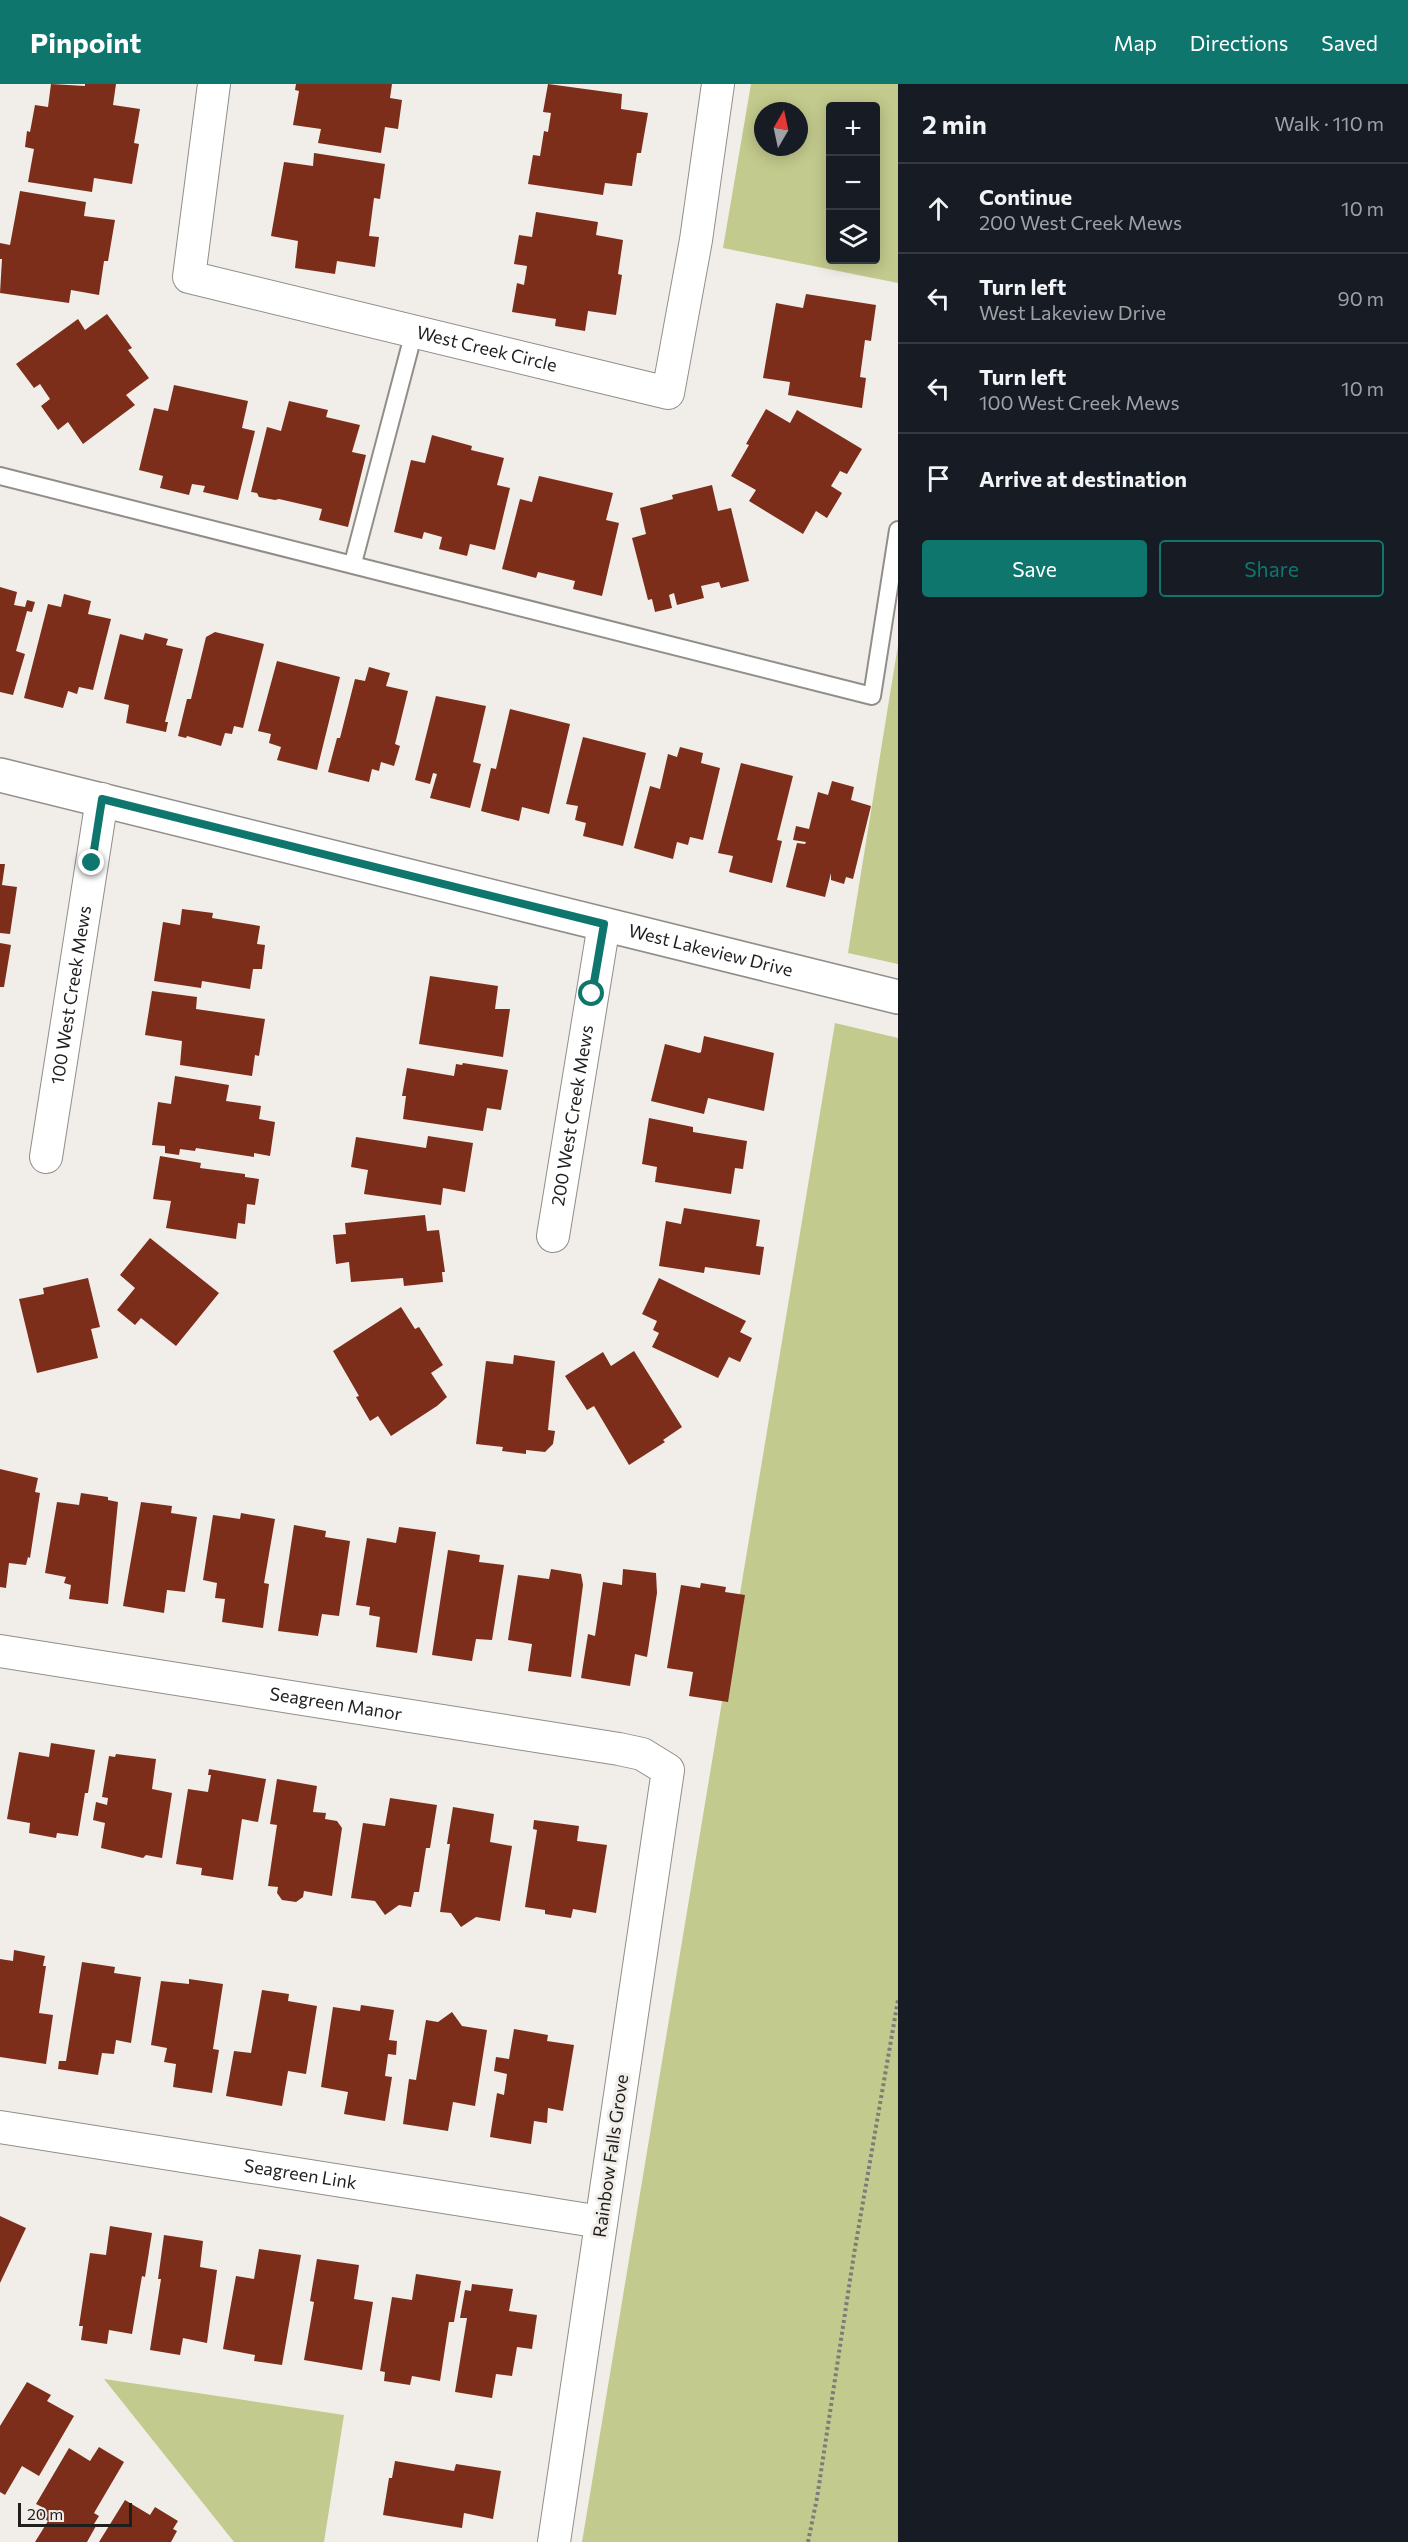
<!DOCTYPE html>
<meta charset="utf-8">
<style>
:root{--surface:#171b24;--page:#242831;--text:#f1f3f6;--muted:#9ea1a6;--line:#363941;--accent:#0f766e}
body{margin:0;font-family:Commissioner,sans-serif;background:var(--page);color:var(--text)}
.controls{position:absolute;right:18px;top:18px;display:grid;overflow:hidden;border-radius:6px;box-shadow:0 3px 15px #0003}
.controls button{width:54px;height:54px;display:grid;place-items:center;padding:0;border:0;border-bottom:2px solid var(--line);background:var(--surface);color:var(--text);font:30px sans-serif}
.compass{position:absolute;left:754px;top:18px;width:54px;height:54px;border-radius:50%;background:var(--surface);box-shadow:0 3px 15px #0003;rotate:9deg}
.scale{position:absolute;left:18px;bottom:15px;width:114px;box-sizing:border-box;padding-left:6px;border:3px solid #201f1d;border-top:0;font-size:16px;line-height:21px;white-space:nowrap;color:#201f1d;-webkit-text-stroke:4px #f1eee9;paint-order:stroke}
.stop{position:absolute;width:18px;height:18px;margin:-14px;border:4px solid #0f766e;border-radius:50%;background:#fff}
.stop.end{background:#0f766e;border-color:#fff;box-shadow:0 2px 6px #0008}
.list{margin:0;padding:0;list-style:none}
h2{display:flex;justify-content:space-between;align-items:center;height:78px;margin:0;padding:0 24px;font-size:26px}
h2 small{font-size:20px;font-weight:400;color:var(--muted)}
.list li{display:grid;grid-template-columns:39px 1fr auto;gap:18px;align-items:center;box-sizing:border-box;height:90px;padding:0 24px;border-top:2px solid var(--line)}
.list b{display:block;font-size:22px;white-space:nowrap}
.list p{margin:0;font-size:20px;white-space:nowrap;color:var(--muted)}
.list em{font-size:20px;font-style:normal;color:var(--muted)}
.actions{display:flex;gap:12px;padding:18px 24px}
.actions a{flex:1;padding:14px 0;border:2px solid var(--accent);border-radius:6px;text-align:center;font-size:21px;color:var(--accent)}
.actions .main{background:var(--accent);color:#fff}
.icon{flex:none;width:33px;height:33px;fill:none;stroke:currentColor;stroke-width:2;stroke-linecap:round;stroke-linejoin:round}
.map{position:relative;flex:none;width:898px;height:2458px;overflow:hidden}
header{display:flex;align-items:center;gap:36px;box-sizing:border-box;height:84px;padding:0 30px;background:var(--accent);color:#fff}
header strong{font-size:28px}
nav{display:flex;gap:33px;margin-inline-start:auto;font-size:21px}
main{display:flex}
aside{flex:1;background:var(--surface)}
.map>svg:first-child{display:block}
.green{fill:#c3ca8d;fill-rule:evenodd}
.building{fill:#7c2e1a}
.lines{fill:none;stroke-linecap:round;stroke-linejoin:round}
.lane-casing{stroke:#918e8a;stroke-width:20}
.street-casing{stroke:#918e8a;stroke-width:34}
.secondary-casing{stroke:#918e8a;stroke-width:36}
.path{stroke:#7e7c79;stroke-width:4;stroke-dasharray:3 3;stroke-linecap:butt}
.lane{stroke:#fff;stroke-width:16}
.street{stroke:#fff;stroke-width:32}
.secondary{stroke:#fff;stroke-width:33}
.route{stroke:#0f766e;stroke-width:8}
.labels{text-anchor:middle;stroke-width:6;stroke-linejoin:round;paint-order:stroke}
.street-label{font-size:18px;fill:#201f1d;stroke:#f1eee9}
</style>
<header>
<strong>Pinpoint</strong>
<nav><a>Map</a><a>Directions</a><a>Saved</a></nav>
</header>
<main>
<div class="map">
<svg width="898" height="2458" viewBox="0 0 898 2458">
<rect width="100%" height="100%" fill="#f1eee9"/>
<g class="green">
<path d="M751,0h147v199l-175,-35zM876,22v154h-46v-154zM763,27h36v36h-36z"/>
<path d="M898,561v319l-50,-11z"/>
<path d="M835,939l63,15v1504h-316z"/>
<path d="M104,2295l240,36 -20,127h-90z"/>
</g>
<g class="building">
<path d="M51,0l34,2v-2h31l-3,21 27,4 -6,34 5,1 -7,40 -38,-6 -2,14 -64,-10 6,-33 -9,-2 2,-16 3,1 5,-27 13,2z"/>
<path d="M296,0h96l-2,14 12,2 -4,29 -13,-2 -4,26 -63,-10 3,-14 -28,-4 6,-34 -4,-1z"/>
<path d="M548,0l74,10 -1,15 27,4 -7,40h-4l-5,33 -27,-3 -2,12 -75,-11 5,-29 7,1 4,-25 4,1 3,-19 -8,-1z"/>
<path d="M314,69l71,11 -5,35 -6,-1 -5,38 10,1 -4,30 -38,-6 -2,13 -40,-6 3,-27 -27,-5 13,-74 29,4z"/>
<path d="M20,107l66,11 -2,14 31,4 -7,41h-4l-5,34 -28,-5 -2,13 -69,-10 2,-34h-2v-16l10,2z"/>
<path d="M536,128l62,10 -2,13 27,5 -5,34 4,1 -6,40 -28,-4 -3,20 -30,-5 1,-7 -44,-7 5,-29 7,2 3,-19 -13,-2 5,-29 13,2z"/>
<path d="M806,210l70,11 -5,36 -6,-1 -5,37 6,1 -4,30 -74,-13 2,-13 -27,-4 13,-75 27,5z"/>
<path d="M107,230l25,34 -4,2 21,28 -23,17 9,10 -52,39 -15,-22 -10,8 -17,-24 9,-7 -10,-15 -6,4 -18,-24 62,-45 7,11z"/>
<path d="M174,301l74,16 -6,27 13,3 -17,69 -35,-8 2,-6 -13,-2 -3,11 -29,-7 3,-12 -24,-6 15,-62 14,3z"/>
<path d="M289,317l39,9 -2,7 34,8 -8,27 14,3 -18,72 -29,-7 3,-11 -43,-10 -4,1 -16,-3 -2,-4 -6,-1 16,-65 14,4z"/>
<path d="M766,325l24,14 7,-13 65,39 -15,25 -7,-3 -9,15 11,7 -15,25 -11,-7 -13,23 -54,-33 7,-11 -25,-14 18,-31 -3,-1z"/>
<path d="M432,351l40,11 -1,4 33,8 -7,27 13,3 -15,62 -25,-6 -3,12 -28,-7 3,-12 -18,-5 -2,7 -28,-7 17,-72 14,3z"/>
<path d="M539,392l74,17 -7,27 13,3 -17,73 -29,-7 2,-8 -37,-9 -2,6 -34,-9 18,-70 12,3z"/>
<path d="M712,401l6,26 13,-3 18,73 -28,7 -2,-6 -18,4 3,12 -27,7 -3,-12 -5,2 3,13 -17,4 -3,-13 -4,1 -16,-62 14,-4 -6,-26 33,-9 -1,-4z"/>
<path d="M0,503l17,5 -3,13 11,2 2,-7 8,2 -3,10 -5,-1 -11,40 9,3 -12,41 -13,-3z"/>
<path d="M64,510l27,7 -3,13 23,5 -18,71 -14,-3 -2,7 -9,-3 -5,17 -39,-10 24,-94 13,3z"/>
<path d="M215,548l49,12 -21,84 -9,-2 -2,8 -7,-1 -4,13 -34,-10 -1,2 -8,-2 9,-37h4l15,-62z"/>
<path d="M145,549l23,6 -2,6 17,4 -18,73h3l-2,10 -40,-9 3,-18 -25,-6 16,-65 23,6z"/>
<path d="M277,577l63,16 -23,93 -40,-10 4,-13 -12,-4 2,-9 -13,-3z"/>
<path d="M369,583l21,6 -4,13 22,5 -13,53 5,2 -6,20 -13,-4 -2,9 -7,-2 -3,13 -41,-10 9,-34h3l15,-59 10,2z"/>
<path d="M436,612l50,10 -13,56 8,2 -11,44 -40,-10 7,-24 -4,-1 -3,11 -15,-4z"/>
<path d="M510,625l60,15 -21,90 -27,-7 -3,14 -38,-10 10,-43 5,1z"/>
<path d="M583,653l63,16 -23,93 -40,-10 3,-13 -11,-3 3,-14 -12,-2z"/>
<path d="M680,663l23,6 -2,10 19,5 -17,72 -13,-3 -2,8 -11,-3 -4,17 -39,-11 16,-62 10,3 8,-35 9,3z"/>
<path d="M741,679l52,13 -16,64 5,1 -10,42 -43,-11 4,-16 -15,-3z"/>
<path d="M832,697l22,6 -3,13 20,6 -18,73 -7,-2 -2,7 -13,-4v-7l-6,24 -39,-10 11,-44 8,1 1,-2 -13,-2 3,-14 13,3 9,-37 10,3z"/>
<path d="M0,780h5l-3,21 15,2 -7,47 -10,-1z"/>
<path d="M182,825l31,4 -1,5 48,8 -3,18 8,1 -3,24h-9l-3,20 -48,-8 -1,7 -47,-7 9,-59 17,3z"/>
<path d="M0,859l11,2 -7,42h-4z"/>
<path d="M430,892l68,10 -3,23h15l-7,48 -84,-13z"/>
<path d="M152,907l45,6 -1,12 69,10 -6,37 -4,-1 -3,21 -72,-11 2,-24 -37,-6z"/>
<path d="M704,952l70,17 -10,58 -56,-13 -4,16 -53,-13 14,-57 34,9 2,-1z"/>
<path d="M463,979l45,7 -7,40 -14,-2 -4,23 -80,-12 3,-23h-4l5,-28 47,8 2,-12 6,1z"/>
<path d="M175,992l54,9 -3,16 35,5 -2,13 16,3 -5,34 -16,-3v4l-58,-9 -1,3 -15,-2 -1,6 -14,-2v-7l-13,-1 6,-43 13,2z"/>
<path d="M649,1034l44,9v5l54,9 -4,28 -8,-1 -4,26 -76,-12 2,-15 -15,-3z"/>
<path d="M428,1052l45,7 -8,49 -22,-4 -2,17 -77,-11 4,-24 -17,-3 5,-30 70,11z"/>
<path d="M160,1072l41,7 -1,5 45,6v3l14,2 -4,26 -8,-1 -2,20 -7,-1 -2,16 -70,-11 5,-27 -18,-2z"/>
<path d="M684,1124l76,12 -4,26 8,1 -4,28 -55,-8 -1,6 -45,-7 7,-45 15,3z"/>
<path d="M425,1131l2,16 12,-1 6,42h-3l1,10 -39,4 -1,-8 -52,4 -2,-20 -13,2 -3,-29 13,-1 -1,-11z"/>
<path d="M150,1154l69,55 -43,53 -35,-28 -6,7 -18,-15 18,-22 -15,-13z"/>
<path d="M88,1194l12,49 -9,2 7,29 -61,15 -18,-74 25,-5 -1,-6z"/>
<path d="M659,1194l87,43 -6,11 12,6 -12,24 -11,-5 -11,21 -66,-31 7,-14 -6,-3 4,-9 -15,-7z"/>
<path d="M401,1223l14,22 4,-2 24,38 -12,8 16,24 -10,9 -46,30 -13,-20 -8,5 -14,-24 3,-1 -26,-45z"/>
<path d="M634,1267l48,76 -19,13 2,2 -36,23 -35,-59 -7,4 -22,-34 38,-24 8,14z"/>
<path d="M514,1271l41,6 -7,69 7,1 -2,13 -8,8 -19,-2v4l-24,-3 1,-4 -27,-3 10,-83 27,3z"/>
<path d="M0,1385l38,9 -3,14 5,1 -10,65 -2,-1 -2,8 -17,-2 -3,25 -6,-1z"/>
<path d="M81,1409l27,4v3l10,2 -10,102 -39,-5 2,-14 -7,-2 2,-6 -21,-4 12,-71 22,3z"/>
<path d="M141,1418l31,4 -1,7 26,4 -12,75 -18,-2 -3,23 -41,-7z"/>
<path d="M241,1429l34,6 -11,64 5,1 -6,44 -41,-6 3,-23 -10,-1 2,-15 -14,-3 10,-65 27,4z"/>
<path d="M294,1441l32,6 -1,6 25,4 -11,75 -17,-2 -4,22 -40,-5z"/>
<path d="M399,1443l37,5 -19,121 -41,-6 4,-30 -11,-2 1,-8 -14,-2 11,-67 29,5z"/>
<path d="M448,1466l32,5 -1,7 25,3 -12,75 -16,-1 -4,22 -40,-6z"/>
<path d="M551,1485l30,5 2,11 -12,92 -43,-6 4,-27 -24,-4 10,-65 31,4z"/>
<path d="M623,1485l33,4 1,20 -10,64 -12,-3 -5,32 -49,-8 7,-44 7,2 8,-54 19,3z"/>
<path d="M701,1499l25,4 -1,5 20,3 -17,107 -39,-6 4,-24 -26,-4 14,-83 19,3z"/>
<path d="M51,1659l44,7 -7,43h-3l-7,43 -21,-3 -1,5 -27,-5 1,-10 -23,-4 12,-67 30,5z"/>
<path d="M116,1670l40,5 -4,30 20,4 -10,65 -16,-3 -3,3 -42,-10 4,-25 -12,-3 3,-18 11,3 1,-7 -6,-1 7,-41 6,1z"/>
<path d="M209,1685l57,10 -8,43 -16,-3 -9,61 -32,-5 1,-7 -26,-4 12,-75 20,3 3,-17h-3z"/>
<path d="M277,1695l40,7 -4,26 13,1 -1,6 12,2 5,7 -10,68 -28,-5 -1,6 -7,5 -14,-2 -5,-7 1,-6 -10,-1 9,-61 -7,-1z"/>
<path d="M390,1714l47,7 -7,43h-4l-7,44h-5l-3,15 -12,-2 -14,10 -10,-14 -24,-3 12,-75 22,3z"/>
<path d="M453,1723l41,7 -4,28 22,4 -12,75 -24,-4 -15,10 -10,-14 -11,-1 10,-68h-3z"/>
<path d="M534,1736l45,6 -2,15 30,4 -11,68 -23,-4 -2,9 -26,-4v-4l-20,-3 12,-77 -4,-1z"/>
<path d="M14,1866l31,6 -2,10h3l-7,47 14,2 -7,49 -46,-7v-98l13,2z"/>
<path d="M82,1878l33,5 -1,6 27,4 -10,66 -15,-3 -2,14 -12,-1 -4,22 -40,-6 1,-8h7z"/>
<path d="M189,1895l34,5 -10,65 6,1 -7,43 -39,-6 3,-23 -12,-2 3,-14 -16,-3 10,-64 28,3z"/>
<path d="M262,1906l27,4 -1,7 29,5 -11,68 -18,-3 -6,35 -56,-10 8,-45 17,2z"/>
<path d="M361,1921l33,5 -5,30 8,1 -1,14 -8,-1 -3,22 7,1 -7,44 -41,-7 4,-22 -27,-5 12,-80 27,4z"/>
<path d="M452,1928l10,14 25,4 -12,76 -22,-4 -5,29 -45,-7 6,-45 7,1 10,-60 12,2z"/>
<path d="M514,1945l34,6 -1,6 27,4 -11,66 -15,-3 -1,15 -13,-2 -3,23 -41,-7 7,-44 7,2 3,-21 -13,-3 2,-14 13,2z"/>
<path d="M0,2132l26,12 -26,55z"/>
<path d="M110,2142l42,7 -7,44 -3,-1 -10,58 -23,-4 -2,14 -26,-4 2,-14h-4l11,-73 16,2z"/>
<path d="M164,2151l39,6 -3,26 17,3 -10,73 -24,-5 -3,17 -30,-5 11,-71h-3z"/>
<path d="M259,2165l42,6 -19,110 -28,-4 1,-6 -32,-6 13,-73 18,3z"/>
<path d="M317,2175l42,6 -5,34 19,3 -11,68 -58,-10 10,-58 -4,-1z"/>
<path d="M416,2190l45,7 -7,41h-5l-9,59 -28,-5 -2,9 -26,-4 1,-9 -5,-1 12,-74 20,3z"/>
<path d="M472,2200l41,5 -4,22 28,4 -5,34 -15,-2 -5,29 -16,-2 -4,24 -37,-6 12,-74h-7l5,-28 6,1z"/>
<path d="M27,2298l24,13 -4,6 27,15 -35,60 -17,-10 -17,29 -5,-3v-66z"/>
<path d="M99,2363l25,15 -30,51 5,3 -5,8 2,2 -9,16h-52l13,-21 -10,-7 4,-7 -6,-3 33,-56 21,13z"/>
<path d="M395,2377l59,10 2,-7 45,7 -8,48 -29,-6 -2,15 -79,-13 6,-37h3z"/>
<path d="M125,2416l25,15 5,-8 23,14 -5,8 4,2 -6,11h-72z"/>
</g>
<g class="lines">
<defs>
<g id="lane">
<path d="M0,392l872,220 26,-166"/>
<path d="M353,479l61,-231"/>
</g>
<g id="street">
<path id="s1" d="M214,0l-25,193 479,116 28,-153 22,-156"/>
<path id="s2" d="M46,1073l56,-358"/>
<path id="s3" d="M553,1152l51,-312"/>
<path id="s4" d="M0,1567l619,98 23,5 26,16 -114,772"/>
<path id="s5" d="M0,2043l601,95"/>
</g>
<g id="secondary">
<path id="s6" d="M0,691l898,222"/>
</g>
</defs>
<use href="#lane" class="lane-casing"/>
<use href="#street" class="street-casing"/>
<use href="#secondary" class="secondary-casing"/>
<path class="path" d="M808,2458l9,-44 37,-244 44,-254"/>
<use href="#lane" class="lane"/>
<use href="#street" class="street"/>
<use href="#secondary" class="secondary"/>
</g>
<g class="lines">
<path class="route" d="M92,779l10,-64 502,125 -12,70"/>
</g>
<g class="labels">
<g class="street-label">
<text dy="6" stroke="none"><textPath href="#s1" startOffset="501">West Creek Circle</textPath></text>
<text dy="6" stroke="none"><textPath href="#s6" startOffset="732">West Lakeview Drive</textPath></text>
<text dy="6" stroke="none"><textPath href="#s2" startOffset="164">100 West Creek Mews</textPath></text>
<text dy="6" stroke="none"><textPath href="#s3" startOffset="122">200 West Creek Mews</textPath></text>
<text dy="6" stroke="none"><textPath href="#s4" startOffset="340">Seagreen Manor</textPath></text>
<text transform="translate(611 2072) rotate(-82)" y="6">Rainbow Falls Grove</text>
<text dy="6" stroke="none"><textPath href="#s5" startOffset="304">Seagreen Link</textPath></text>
</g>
</g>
</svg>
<div class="controls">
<button>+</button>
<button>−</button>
<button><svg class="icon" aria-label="layers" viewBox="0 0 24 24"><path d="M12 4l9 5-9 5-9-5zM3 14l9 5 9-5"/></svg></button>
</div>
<svg class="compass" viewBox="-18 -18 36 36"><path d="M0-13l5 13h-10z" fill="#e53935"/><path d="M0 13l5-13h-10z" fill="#9ea1a6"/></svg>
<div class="scale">20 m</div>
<div class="stop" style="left:592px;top:910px"></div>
<div class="stop end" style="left:92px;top:779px"></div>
</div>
<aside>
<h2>2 min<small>Walk · 110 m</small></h2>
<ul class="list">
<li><svg class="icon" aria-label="ahead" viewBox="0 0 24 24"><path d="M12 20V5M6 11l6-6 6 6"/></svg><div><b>Continue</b><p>200 West Creek Mews</p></div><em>10 m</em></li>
<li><svg class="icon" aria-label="left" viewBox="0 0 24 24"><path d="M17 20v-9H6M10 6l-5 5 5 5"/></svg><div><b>Turn left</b><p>West Lakeview Drive</p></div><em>90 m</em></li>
<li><svg class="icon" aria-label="left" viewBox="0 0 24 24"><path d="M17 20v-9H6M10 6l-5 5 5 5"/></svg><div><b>Turn left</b><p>100 West Creek Mews</p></div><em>10 m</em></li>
<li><svg class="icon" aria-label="arrive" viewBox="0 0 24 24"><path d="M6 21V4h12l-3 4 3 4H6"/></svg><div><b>Arrive at destination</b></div></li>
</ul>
<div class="actions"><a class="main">Save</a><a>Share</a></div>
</aside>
</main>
